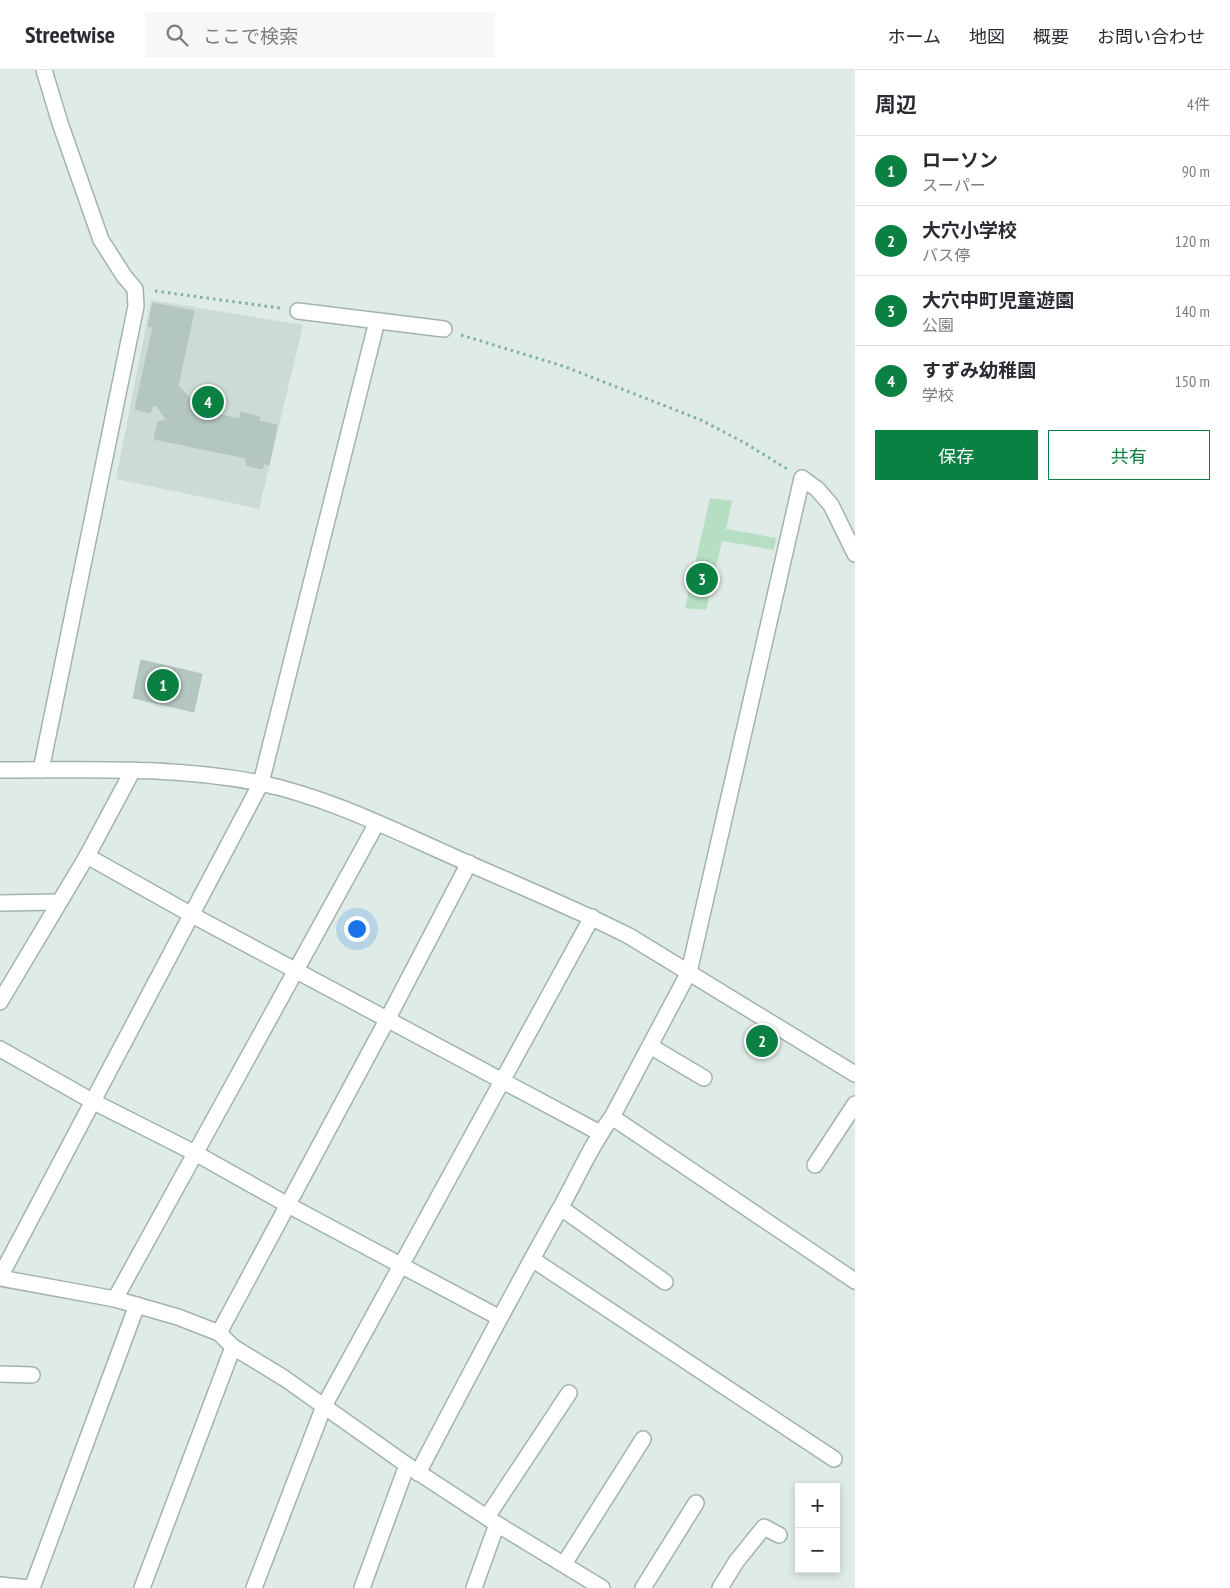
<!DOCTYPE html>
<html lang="ja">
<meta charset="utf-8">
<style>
:root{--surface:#fff;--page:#f7f7f7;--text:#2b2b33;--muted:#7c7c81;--line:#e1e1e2;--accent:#0b8043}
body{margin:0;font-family:"PT Sans Narrow","Noto Sans JP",sans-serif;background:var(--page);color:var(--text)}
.controls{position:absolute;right:15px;bottom:15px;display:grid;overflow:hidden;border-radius:0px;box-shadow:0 2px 8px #0003}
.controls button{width:45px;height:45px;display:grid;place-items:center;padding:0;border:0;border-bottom:1px solid var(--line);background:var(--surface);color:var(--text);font:25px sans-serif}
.you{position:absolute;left:356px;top:858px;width:18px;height:18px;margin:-12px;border:4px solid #fff;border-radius:50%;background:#1a73e8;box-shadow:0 0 0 8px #1a73e833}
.badge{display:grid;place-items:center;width:32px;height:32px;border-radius:50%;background:var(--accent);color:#fff;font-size:16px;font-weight:700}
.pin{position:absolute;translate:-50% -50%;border:2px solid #fff;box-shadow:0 1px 5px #0006}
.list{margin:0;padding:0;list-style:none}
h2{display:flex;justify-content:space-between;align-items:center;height:65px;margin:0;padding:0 20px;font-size:21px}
h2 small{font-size:16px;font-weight:400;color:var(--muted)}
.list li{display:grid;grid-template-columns:32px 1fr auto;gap:15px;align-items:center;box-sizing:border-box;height:70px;padding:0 20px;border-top:1px solid var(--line)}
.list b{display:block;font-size:19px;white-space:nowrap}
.list p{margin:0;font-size:16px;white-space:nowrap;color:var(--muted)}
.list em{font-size:16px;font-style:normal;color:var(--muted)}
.actions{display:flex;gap:10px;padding:15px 20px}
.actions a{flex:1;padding:11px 0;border:1px solid var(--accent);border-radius:0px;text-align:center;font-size:18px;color:var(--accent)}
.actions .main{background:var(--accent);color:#fff}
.icon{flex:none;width:28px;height:28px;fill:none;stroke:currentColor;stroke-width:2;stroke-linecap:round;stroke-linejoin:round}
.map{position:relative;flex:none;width:855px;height:1518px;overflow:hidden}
header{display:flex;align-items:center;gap:30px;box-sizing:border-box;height:70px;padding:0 25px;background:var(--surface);border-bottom:1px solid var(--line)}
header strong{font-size:24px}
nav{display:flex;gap:28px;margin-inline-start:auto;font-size:18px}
.search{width:350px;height:45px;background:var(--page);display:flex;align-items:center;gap:12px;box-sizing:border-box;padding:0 18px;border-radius:0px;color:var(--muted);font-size:19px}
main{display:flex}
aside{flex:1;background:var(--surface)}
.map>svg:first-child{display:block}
.built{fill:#cddbd5}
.green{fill:#b6dec3}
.building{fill:#b4c6c0;stroke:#b1c5be}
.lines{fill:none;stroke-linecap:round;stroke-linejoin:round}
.minor-casing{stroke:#a2b3ae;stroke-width:18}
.path{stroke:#7eb1a3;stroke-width:3;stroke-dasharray:2.5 4;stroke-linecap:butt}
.minor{stroke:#fff;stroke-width:15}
</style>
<header>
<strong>Streetwise</strong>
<div class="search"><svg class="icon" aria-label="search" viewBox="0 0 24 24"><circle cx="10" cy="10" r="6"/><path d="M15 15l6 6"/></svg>ここで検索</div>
<nav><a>ホーム</a><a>地図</a><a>概要</a><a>お問い合わせ</a></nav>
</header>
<main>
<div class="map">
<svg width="855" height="1518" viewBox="0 0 855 1518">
<rect width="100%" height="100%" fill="#dfebe6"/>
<path class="built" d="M151,230l152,25 -44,184 -143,-30z"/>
<path class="green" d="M710,428l22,3 -6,28 50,9 -2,12 -52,-9 -16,69 -21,-2z"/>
<g class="building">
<path d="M153,233l41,8 -16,75 10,10 6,14 46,9 1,-7 19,5 -1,4 18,4 -8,40 -5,-2 -2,6 -16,-4v-7l-92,-19 4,-17 8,-2 -9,-14 -4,-1 -3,8 -15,-4 18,-82 -5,-1z"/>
<path d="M141,590l61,14 -8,38 -61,-14z"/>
</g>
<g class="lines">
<defs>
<g id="minor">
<path d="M298,241l146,18"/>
<path d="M0,700c87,0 174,-4 260,13 67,14 131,46 194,74 58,26 118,50 175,79l226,138"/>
<path d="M41,700l95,-464 -1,-17 -11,-13 -23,-36 -41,-117 -16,-53"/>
<path d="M87,786l105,59 408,218"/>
<path d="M0,833l58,-1"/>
<path d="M0,932l87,-146 46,-86"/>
<path d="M650,976l54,32"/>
<path d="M0,979l92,52 103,52 93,52 212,113"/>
<path d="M612,1047l243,164"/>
<path d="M815,1095l40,-61"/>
<path d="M561,1138l104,74"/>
<path d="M532,1189l302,200"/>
<path d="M0,1207l261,-494 116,-462"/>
<path d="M0,1208l115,21 63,18 41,16 14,14 51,31 123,87 90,59 105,64"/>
<path d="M115,1229l262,-476"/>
<path d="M219,1263l168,-313 82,-157"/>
<path d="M0,1304l32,1"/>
<path d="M418,1403c46,-88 92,-175 140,-261 18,-31 32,-66 54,-95l77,-145 113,-494 15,11 14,16 24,49"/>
<path d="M487,1447l82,-124"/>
<path d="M564,1494l79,-125"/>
<path d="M0,1515l29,3"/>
<path d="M32,1518l105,-283"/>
<path d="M142,1518l91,-241"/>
<path d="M254,1518l70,-182 268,-489"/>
<path d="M362,1518l45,-123"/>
<path d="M474,1518l23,-64"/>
<path d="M643,1518l53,-85"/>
<path d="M720,1518l16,-26 28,-35 15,8"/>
</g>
</defs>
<use href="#minor" class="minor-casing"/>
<g class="path">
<path d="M155,221l125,17"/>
<path d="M461,265l102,31 138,54 44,23 42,26"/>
</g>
<use href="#minor" class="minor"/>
</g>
</svg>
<div class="controls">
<button>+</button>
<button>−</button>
</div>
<div class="you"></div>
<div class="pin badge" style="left:163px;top:615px">1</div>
<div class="pin badge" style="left:762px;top:971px">2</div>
<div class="pin badge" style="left:702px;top:509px">3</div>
<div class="pin badge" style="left:208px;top:332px">4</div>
</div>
<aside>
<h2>周辺<small>4件</small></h2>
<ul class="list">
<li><span class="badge">1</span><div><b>ローソン</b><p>スーパー</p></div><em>90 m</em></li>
<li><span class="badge">2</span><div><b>大穴小学校</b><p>バス停</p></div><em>120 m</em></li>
<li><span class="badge">3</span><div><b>大穴中町児童遊園</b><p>公園</p></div><em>140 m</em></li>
<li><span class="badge">4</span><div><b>すずみ幼稚園</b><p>学校</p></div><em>150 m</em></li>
</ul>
<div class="actions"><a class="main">保存</a><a>共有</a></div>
</aside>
</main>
